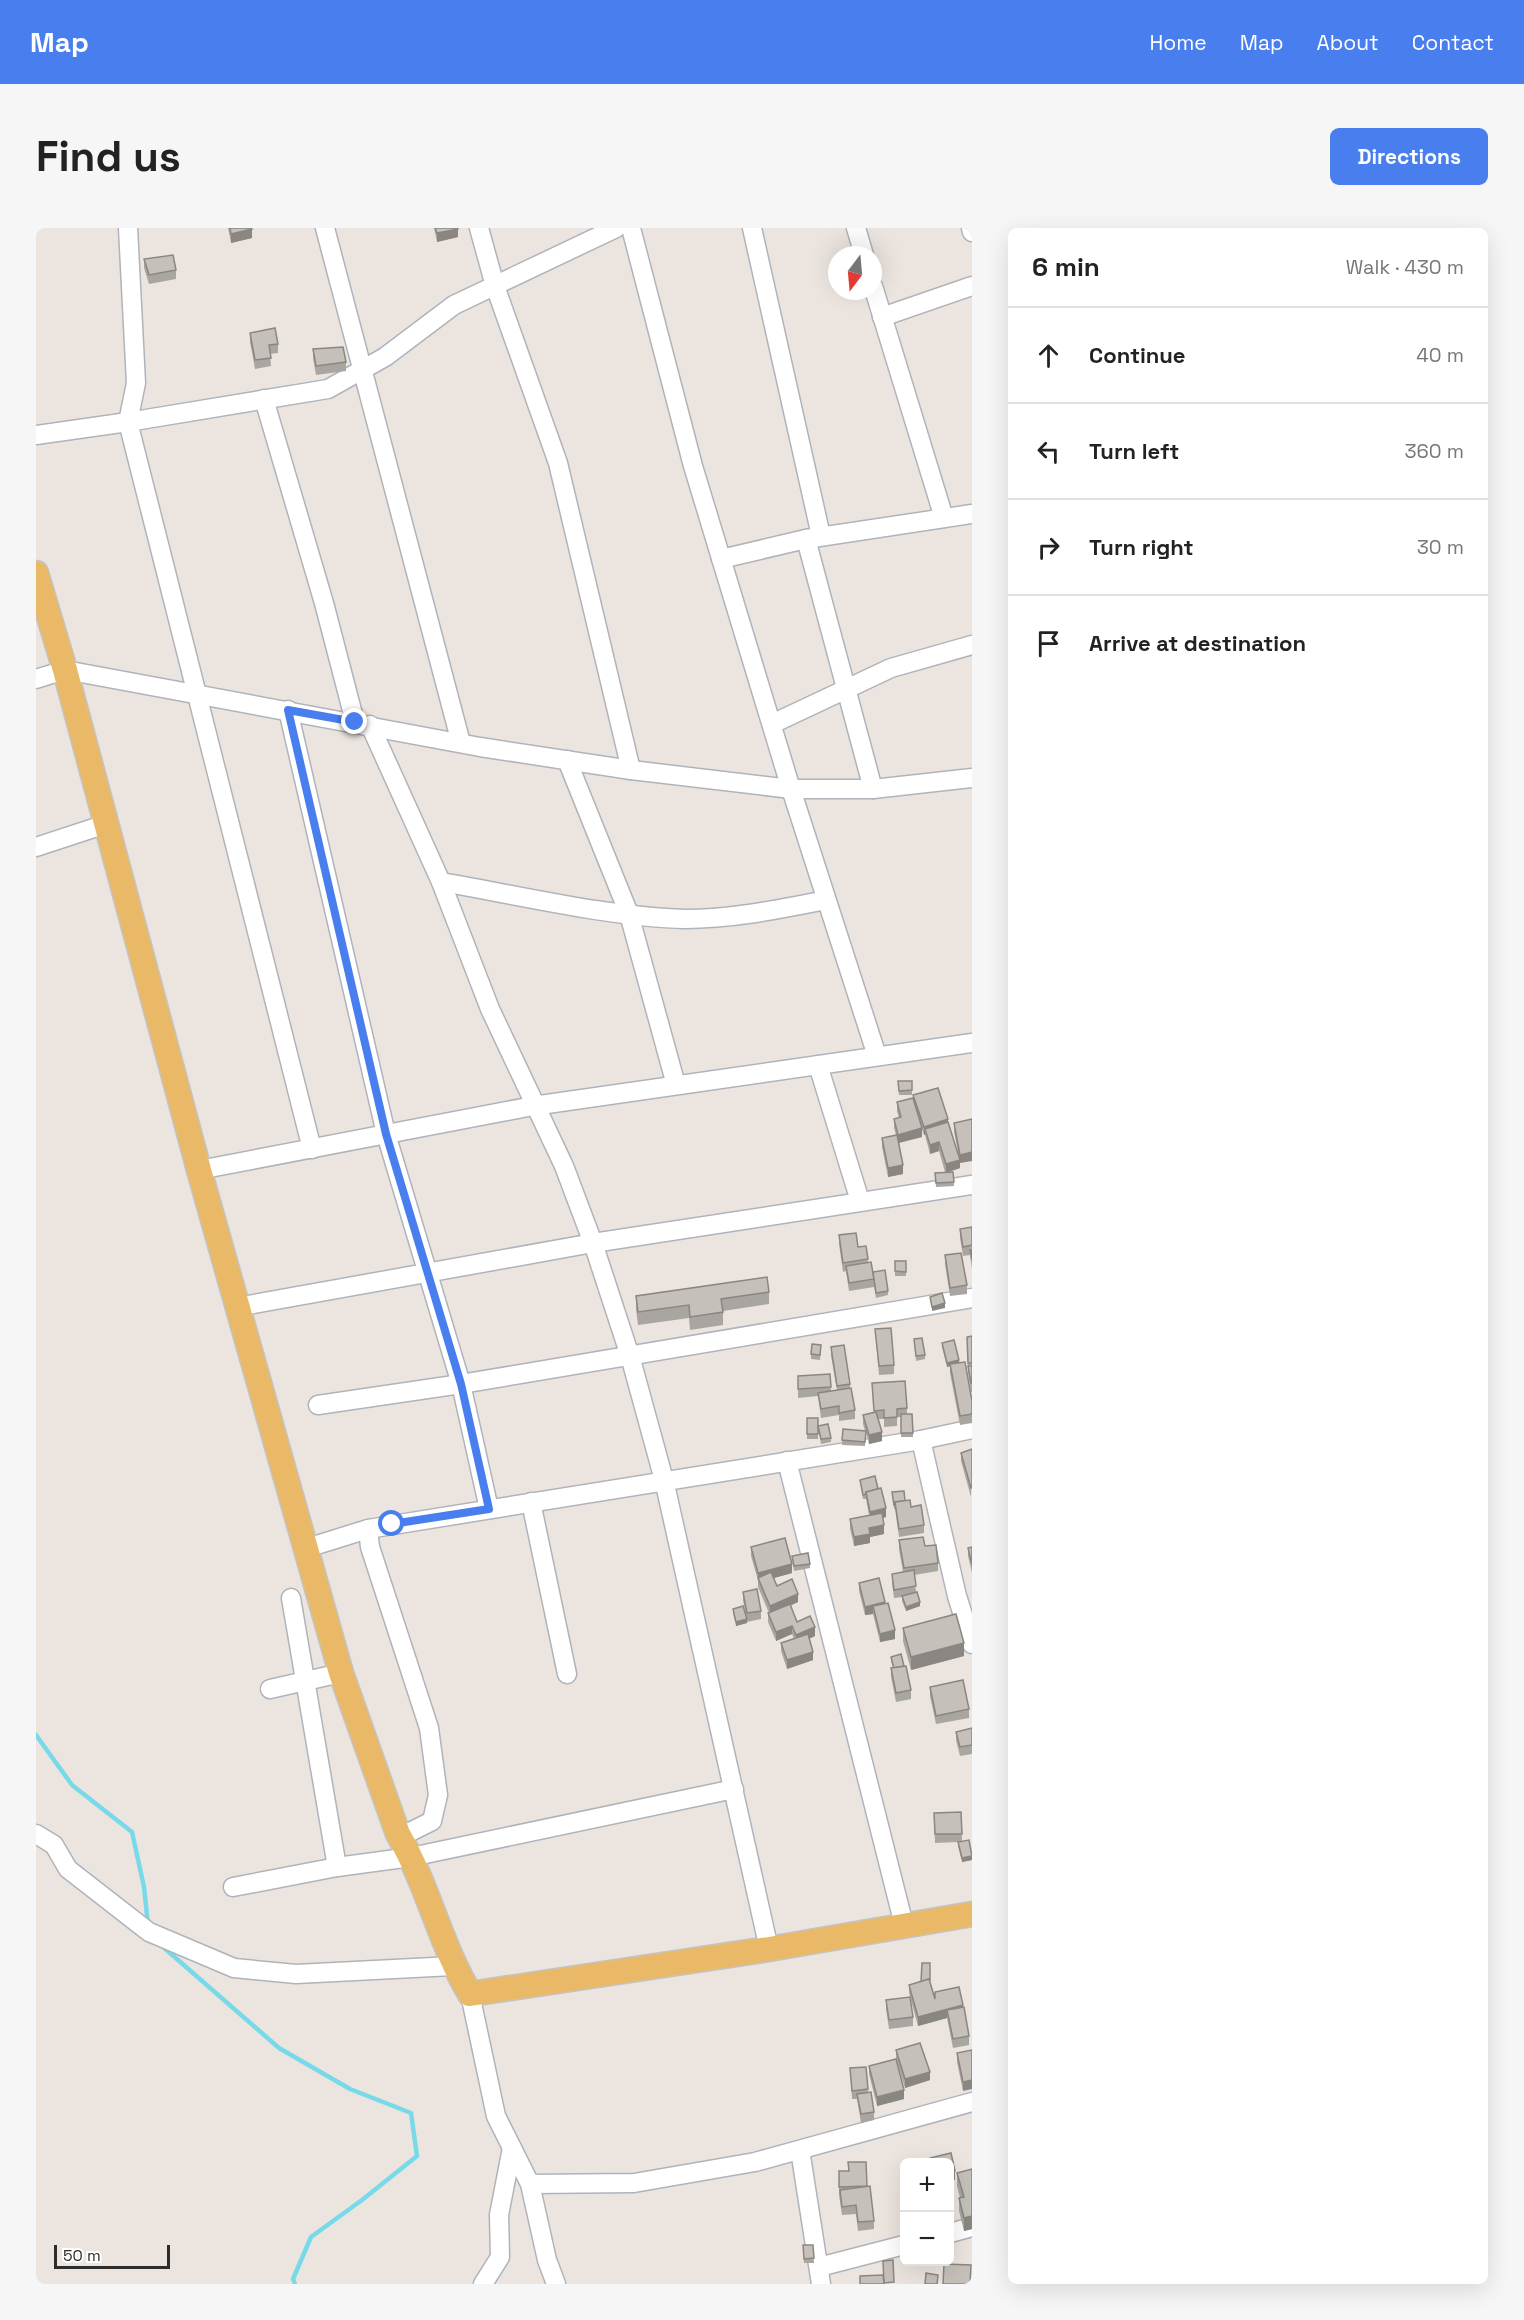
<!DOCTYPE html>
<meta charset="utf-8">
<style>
:root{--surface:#fff;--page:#f6f6f6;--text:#222;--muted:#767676;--line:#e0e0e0;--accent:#497eef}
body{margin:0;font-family:"Space Grotesk",sans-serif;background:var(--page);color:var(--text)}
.controls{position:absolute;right:18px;bottom:18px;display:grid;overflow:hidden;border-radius:9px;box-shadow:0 6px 24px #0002}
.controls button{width:54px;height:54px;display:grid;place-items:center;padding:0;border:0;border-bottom:2px solid var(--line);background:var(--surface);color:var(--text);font:30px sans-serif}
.compass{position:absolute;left:792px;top:18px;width:54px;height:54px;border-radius:50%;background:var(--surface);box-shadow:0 6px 24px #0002;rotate:196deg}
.scale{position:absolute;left:18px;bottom:15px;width:116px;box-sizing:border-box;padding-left:6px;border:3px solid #2c2c2c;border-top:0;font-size:16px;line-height:21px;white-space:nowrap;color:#2c2c2c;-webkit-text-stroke:4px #fff;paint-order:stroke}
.stop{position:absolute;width:18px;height:18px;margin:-14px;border:4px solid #497eef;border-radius:50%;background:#fff}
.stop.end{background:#497eef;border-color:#fff;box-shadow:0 2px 6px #0008}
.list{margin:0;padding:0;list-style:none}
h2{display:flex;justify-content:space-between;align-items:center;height:78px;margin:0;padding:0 24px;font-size:26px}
h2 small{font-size:20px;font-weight:400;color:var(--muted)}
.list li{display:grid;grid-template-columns:39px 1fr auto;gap:18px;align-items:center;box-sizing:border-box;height:96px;padding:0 24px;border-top:2px solid var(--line)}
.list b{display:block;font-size:22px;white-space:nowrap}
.list em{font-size:20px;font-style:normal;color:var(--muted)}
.icon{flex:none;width:33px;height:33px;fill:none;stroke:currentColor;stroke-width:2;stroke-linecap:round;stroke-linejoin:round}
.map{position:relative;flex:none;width:936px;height:2056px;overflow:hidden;border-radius:9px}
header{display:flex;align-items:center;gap:36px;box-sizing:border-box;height:84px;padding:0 30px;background:var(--accent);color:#fff}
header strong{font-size:28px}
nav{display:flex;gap:33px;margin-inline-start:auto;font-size:21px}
.intro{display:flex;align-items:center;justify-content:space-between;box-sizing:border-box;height:144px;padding:0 36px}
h1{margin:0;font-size:42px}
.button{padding:15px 27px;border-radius:9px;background:var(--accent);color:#fff;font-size:21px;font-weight:700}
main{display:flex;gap:36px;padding:0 36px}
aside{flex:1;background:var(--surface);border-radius:9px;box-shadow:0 6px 24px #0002}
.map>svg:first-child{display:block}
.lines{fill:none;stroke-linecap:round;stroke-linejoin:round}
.stream{stroke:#78d9e8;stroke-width:4.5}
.minor-casing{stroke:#afb3bb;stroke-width:21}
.major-casing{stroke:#c4c4c4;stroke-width:27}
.minor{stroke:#fff;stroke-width:18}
.major{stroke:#e9b968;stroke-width:24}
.wall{fill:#a9a5a0}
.shaded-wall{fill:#8a8682}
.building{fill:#c5c0ba;stroke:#8a8682;stroke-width:1.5}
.route{stroke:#497eef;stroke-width:8}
</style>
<header>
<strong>Map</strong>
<nav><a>Home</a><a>Map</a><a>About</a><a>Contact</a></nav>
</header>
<div class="intro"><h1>Find us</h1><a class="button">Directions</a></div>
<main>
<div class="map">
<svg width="936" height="2056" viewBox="0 0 936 2056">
<rect width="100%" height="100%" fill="#ece5df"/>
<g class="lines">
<g class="stream">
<path d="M0,1507l36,50 60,47 12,55 4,38"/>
<path d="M126,1718l117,102 71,41 61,24 6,43 -55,44 -51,37 -18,42 2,5"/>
</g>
<defs>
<g id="minor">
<path d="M92,0l8,155 -8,39 184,727"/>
<path d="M289,0l136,515"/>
<path d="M443,0l16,58 63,177 73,307"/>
<path d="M595,0l62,238 98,323 86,267"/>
<path d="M716,0l69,308"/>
<path d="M820,0l8,27"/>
<path d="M935,0l1,4"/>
<path d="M837,58l71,232"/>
<path d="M846,89l90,-31"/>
<path d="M228,171l60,204 31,119"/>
<path d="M0,207l92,-13 200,-33 57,-32 69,-52 162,-77"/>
<path d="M770,311l67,250"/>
<path d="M685,331l85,-20 166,-25"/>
<path d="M0,451l29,-9 415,77 151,23 160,19h82l99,-11"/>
<path d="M252,482l98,424 75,250 28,125"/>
<path d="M736,496l119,-56 81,-23"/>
<path d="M334,497l71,157 49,127 74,157 29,77 37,113 34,124 105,469"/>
<path d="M531,532l62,154 47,171"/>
<path d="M0,619l70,-23"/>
<path d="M405,654c77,13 167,35 244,37 48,0 95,-10 141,-19"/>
<path d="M782,837l42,136"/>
<path d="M163,942l334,-64 439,-63"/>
<path d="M201,1079l356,-64 379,-58"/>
<path d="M282,1177l143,-21 511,-86"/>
<path d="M885,1212l36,156 15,48"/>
<path d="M751,1233l117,464"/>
<path d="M495,1274l36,172"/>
<path d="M271,1320l61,-19"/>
<path d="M255,1370l46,269"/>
<path d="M234,1461l71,-16"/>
<path d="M0,1606l18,11 14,24 81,63 85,36 62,6 157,-8"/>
<path d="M362,1606l12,-2 22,-11 6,-26 -9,-67 -59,-181 -2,-18 553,-89 51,-11"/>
<path d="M197,1659l104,-20 74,-10 323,-68"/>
<path d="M434,1766l26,122 34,68 17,76 9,24"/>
<path d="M764,1922l21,134"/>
<path d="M494,1956l104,-1 121,-21 217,-60"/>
<path d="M914,2005l22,-6"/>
<path d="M783,2039l85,-22"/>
<path d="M447,2056l17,-27 -1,-42 13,-67"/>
</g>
<path id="major" d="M0,345l29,97 134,500 142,503 57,161c30,51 42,110 72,160l299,-45 203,-35"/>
</defs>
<use href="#minor" class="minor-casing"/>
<use href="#major" class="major-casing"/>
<use href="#minor" class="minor"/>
<use href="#major" class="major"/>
</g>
<g class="wall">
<path d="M192,0h23l1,10 -21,5z"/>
<path d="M398,0h24v9l-21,5z"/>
<path d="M108,31l32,11v9l-27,5 -5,-16z"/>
<path d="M214,105l28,11v9l-8,1 1,12 -16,3 -5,-27z"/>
<path d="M277,121l33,13v9l-30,4 -3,-17z"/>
<path d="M862,853h14v14h-13z"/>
<path d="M877,867l35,28 11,34 -5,-25v-9l18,-4 -12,44v-2v7l-13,4h6l1,14 -18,1 -1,-14 10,-1 -6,-21 -9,3 -5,-19h-1l-2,-5v7l-23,6 4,31 -15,3 -6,-30v-9l14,-3 -2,-7v-9l5,-1 -2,-7v-9l16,-2z"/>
<path d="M936,999v42l-2,-14 -7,1 -3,-18v-9z"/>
<path d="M803,1007l19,12 10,12v3l5,10 15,19v4l-12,3 -2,-12v1l-25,4 -3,-20 -3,1 -4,-28z"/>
<path d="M909,1027l22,30v9l-17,2 -5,-32z"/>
<rect x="859" y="1033" width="11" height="15"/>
<path d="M733,1064v12l-46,7v14l-33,5 -1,-12 -51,7 -2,-16v-13z"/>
<path d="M839,1101l19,36v9l-15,1z"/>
<path d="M936,1106v58h-1l-3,-20 -1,-35 5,-1z"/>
<path d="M878,1111l11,16v4l-9,2z"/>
<path d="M906,1115l17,20 13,38v22l-12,2 -10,-52v-7l-3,1 -5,-20z"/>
<path d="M795,1119l19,37v4l5,22v9l-16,2v-6l-18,3 -3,-22 -20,2v-22l32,-2 1,17 6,-1 -6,-34z"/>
<path d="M785,1121l-1,11 -9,-1v-5z"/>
<path d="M836,1155l35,25v6h5l1,23h-12v-20h-4v9l-13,1v-8h-6l4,22 -13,3 -3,-12 -1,14 -23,-1 1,-16 22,2 -2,-7v-9l11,-3z"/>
<rect x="771" y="1190" width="11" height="21"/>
<path d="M782,1198l13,12v4l-10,2z"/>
<path d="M936,1221l-1,48 -10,-36v-8z"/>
<path d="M824,1252l26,37 -3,1 1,16 -14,3v6l-16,3 -4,-18v-9l19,-4 -3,-16h-3z"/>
<path d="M856,1264l13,9 6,6 13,18v8l-25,4 -4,-28h-1z"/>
<path d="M863,1312l26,6 13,17v8l-24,4 2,17 4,14 -14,5 -4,-10v-4l-8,1 -2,-15v-9l11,-2 -4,-23z"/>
<path d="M715,1319l41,26 -18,5 3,8 21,16 -8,4 7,16 18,14 -6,3 4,21 -26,9 -6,-18v-8l13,-4 -2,-5 -16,7 -8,-19v-9h1l-11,-26v-7l-7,-24z"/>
<path d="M936,1319v26l-4,-17v-8z"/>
<path d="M756,1328l18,8v4l-16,3z"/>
<path d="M823,1355l26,20 10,36 -15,3 -7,-28 -8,1 -6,-24z"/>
<path d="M707,1364l18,19v8l-14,3v-3v4l-11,3 -3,-13v-4l13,8 -3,-17z"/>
<path d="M867,1400l61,28 -53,14 -8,-29z"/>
<path d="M855,1429l13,9 7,24v9l-15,3 -5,-25v-9h2l-2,-7z"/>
<path d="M894,1459l39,22v9l-33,6 -6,-28z"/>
<path d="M936,1500v26l-12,2 -4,-16v-8z"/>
<path d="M925,1584l1,29 10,13v6l-10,2 -4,-16v-4l-23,1 -1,-30z"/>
<path d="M873,1757l26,12 28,10 6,29v9l-16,3 -6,-30 -29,8 -9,-33z"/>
<path d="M850,1772l27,17v9l-24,3 -3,-20z"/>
<path d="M860,1822l34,30 -25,8 -9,-29z"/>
<path d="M936,1822l-9,41 -6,-29v-9z"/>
<path d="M833,1838l35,33 -27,7 -8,-32z"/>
<path d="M814,1840l18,21v3l6,20v8l-13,3 -4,-24h-5z"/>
<path d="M812,1934h18l1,25 7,34v8l-16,2 -2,-17 -14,1 -3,-20v-24h9z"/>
<path d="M936,1941v60l-8,2 -5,-20v-13h1l-3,-12v-13z"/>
<path d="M767,2017h10l1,18h-10z"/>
</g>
<g class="shaded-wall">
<path d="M216,1v9l-21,5v-9z"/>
<path d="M422,1v8l-21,5v-9z"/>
<path d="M912,891v9l-23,1v6h-1v-8z"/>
<path d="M886,900v9l-24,6v-8z"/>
<path d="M903,914v9l-9,3v-9z"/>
<path d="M936,924v9l-12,2v-8z"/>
<path d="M924,932v8l-14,5v-9z"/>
<path d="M867,937v9l-15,3v-9z"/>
<path d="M909,1075v5l-13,3v-4z"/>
<path d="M923,1132v4l-12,3v-4z"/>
<path d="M846,1204v9l-13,3v-9z"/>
<path d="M850,1280v9l-16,4v-9z"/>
<path d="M848,1297v9l-14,3v6l-16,3v-9l15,-9z"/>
<path d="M756,1336v9l-33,9 -1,-3v-6z"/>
<path d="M762,1366v8l-28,12v-8z"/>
<path d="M849,1374v8l-12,-4v8l-8,1v-8z"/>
<path d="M884,1374v4l-14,5v-4z"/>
<path d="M711,1391v4l-11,3v-4z"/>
<path d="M756,1398v8l-16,7v-9z"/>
<path d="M779,1399v9l-19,8v-9z"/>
<path d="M859,1402v9l-15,3v-8z"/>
<path d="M928,1415v13l-53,14v-13z"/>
<path d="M777,1424v8l-26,9v-9z"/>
<path d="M936,1628v4l-10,2v-4z"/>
<path d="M927,1777v8l-16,-3v8l-29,8v-9z"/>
<path d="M894,1844v8l-25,8v-9z"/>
<path d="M936,1852v9l-9,2v-9z"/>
<path d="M868,1862v9l-27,7v-9z"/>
<path d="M919,1943v9l-5,1v-9z"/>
<path d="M936,1988v13l-8,2v-13z"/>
</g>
<g class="building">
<path d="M194,0h21l1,1 -21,5z"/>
<path d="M399,0h23v1l-21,4z"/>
<path d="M137,27l3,15 -27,5 -5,-16z"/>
<path d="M239,100l3,16 -9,1 2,13 -16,2 -5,-27z"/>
<path d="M307,119l3,15 -30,4 -3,-17z"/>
<path d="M862,853h14v9l-13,1z"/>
<path d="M902,860l10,31 -24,8 -11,-32z"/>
<path d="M877,870l9,30 -24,7 -4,-16 7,-2 -4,-15z"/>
<path d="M936,891v33l-12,3 -6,-32z"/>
<path d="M912,894l12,38 -14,4 -7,-22 -9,3 -5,-16z"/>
<path d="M861,907l6,30 -15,3 -6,-30z"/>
<path d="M917,944l1,10 -18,1 -1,-10z"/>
<path d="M936,999v18l-9,2 -3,-18z"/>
<path d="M820,1005l2,14 8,-1 2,13 -25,4 -4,-28z"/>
<path d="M934,1022h2v10z"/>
<path d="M925,1025l6,32 -17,3 -5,-33z"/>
<path d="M859,1033h11v11l-11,-1z"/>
<path d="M835,1034l3,17 -25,4 -3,-17z"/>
<path d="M849,1042l3,21 -12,2 -3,-21z"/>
<path d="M731,1049l2,15 -48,7 2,13 -33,5 -1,-12 -51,7 -2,-16z"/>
<path d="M906,1065l3,10 -13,4 -2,-10z"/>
<path d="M855,1100l3,37 -15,1 -4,-37z"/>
<path d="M936,1108v27h-4l-1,-26z"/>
<path d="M886,1110l3,17 -9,1 -2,-17z"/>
<path d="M918,1112l5,20 -12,3 -5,-20z"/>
<path d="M776,1116l9,1 -1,10 -9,-1z"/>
<path d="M808,1117l6,39 -13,2 -6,-39z"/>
<path d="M929,1134l7,39v13l-12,2 -10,-52z"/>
<path d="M932,1138h4v17h-1z"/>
<path d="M794,1146l1,13 -33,2v-13z"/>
<path d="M869,1153l2,27 -10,1v8l-13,1v-8l-10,1 -2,-28z"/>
<path d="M815,1160l4,22 -16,3v-7l-18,3 -3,-16z"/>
<path d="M840,1184l6,20 -13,3 -6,-20z"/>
<path d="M865,1186h11l1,19h-12z"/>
<rect x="771" y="1190" width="11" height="16"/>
<path d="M792,1196l3,14 -10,1 -3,-13z"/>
<path d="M807,1201l23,2 -1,11 -23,-2z"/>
<path d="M936,1221v39h-1l-10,-35z"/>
<path d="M839,1248l3,13 -12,3v2l-3,1 -3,-15z"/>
<path d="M845,1260l5,20 -16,4 -4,-20z"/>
<path d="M868,1263l1,10 -10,1v3h-1l-2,-13z"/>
<path d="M874,1272l1,7 10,-2 3,20 -25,4 -4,-27z"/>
<path d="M846,1285l2,12 -15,3 1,6 -16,3 -4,-18z"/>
<path d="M887,1309l2,9 11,-1 2,18 -34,5 -5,-28z"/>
<path d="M749,1310l7,26 -34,9 -7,-26z"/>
<path d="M936,1319v17l-4,-16z"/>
<path d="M772,1325l2,11 -16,2 -2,-10z"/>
<path d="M878,1342l2,16 -22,4 -2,-16z"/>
<path d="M735,1344l6,14 15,-7 6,15 -28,12 -12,-28z"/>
<path d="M843,1350l6,24 -20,5 -6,-24z"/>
<path d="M721,1361l4,22 -14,2 -4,-21z"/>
<path d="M881,1364l3,10 -14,5 -4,-11z"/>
<path d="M852,1375l7,27 -15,4 -7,-28z"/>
<path d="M754,1376l7,18 13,-6 5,11 -19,8 -4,-9 -16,6 -8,-19z"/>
<path d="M707,1378l4,13 -11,3 -3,-13z"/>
<path d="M920,1386l8,29 -53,14 -8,-29z"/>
<path d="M772,1406l5,18 -26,8 -6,-17z"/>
<path d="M865,1426l3,12 -10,2 -3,-11z"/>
<path d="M870,1438l5,24 -15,3 -5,-25z"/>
<path d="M927,1452l6,29 -33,7 -6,-29z"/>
<path d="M936,1500v17l-12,2 -4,-15z"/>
<path d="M925,1584l1,22h-27l-1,-21z"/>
<path d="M933,1612l3,16 -10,2 -4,-16z"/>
<path d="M886,1735h8v18l-1,-2 -8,3z"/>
<path d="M893,1751l6,20v-7l24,-5 4,18 -45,12 -9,-32z"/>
<path d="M874,1769l3,20 -24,3 -3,-20z"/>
<path d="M928,1779l5,29 -16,3 -6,-29z"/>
<path d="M884,1815l10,29 -25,7 -9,-29z"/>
<path d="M936,1822v30l-9,2 -6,-29z"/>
<path d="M860,1831l8,31 -27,7 -8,-31z"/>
<path d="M830,1839l2,22 -16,2 -2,-23z"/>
<path d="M835,1864l3,20 -13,2 -4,-20z"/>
<path d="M915,1925l4,18 -5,1v-9h-19l-1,-5z"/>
<path d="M812,1934h18l1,24 -28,1v-16h10z"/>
<path d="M936,1941v47l-8,2 -5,-20 5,-1 -7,-24z"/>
<path d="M834,1958l4,35 -16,1 -2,-17 -14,2 -2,-17z"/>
<path d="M767,2017h10l1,13 -10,1z"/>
<path d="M857,2032l1,22 -10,1 -1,-22z"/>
<path d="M908,2036l27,1 -1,19h-27z"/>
<path d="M890,2045l12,2 -1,9h-12z"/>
<path d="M847,2047l1,9h-24v-8z"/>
</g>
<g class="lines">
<path class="route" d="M319,494l-67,-12 98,424 75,250 28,125 -97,15"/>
</g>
</svg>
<div class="controls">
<button>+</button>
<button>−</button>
</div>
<svg class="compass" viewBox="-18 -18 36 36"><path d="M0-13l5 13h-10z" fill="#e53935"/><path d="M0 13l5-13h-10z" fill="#767676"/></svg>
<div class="scale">50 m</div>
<div class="stop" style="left:356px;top:1296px"></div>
<div class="stop end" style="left:319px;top:494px"></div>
</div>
<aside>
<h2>6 min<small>Walk · 430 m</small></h2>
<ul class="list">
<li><svg class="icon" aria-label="ahead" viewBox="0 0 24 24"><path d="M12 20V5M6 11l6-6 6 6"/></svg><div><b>Continue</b></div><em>40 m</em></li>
<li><svg class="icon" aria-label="left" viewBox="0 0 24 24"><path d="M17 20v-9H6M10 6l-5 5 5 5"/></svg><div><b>Turn left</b></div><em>360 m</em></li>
<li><svg class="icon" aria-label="right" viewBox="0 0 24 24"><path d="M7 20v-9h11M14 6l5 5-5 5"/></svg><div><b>Turn right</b></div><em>30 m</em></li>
<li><svg class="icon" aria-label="arrive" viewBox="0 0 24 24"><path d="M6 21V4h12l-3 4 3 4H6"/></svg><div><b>Arrive at destination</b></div></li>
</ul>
</aside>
</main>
